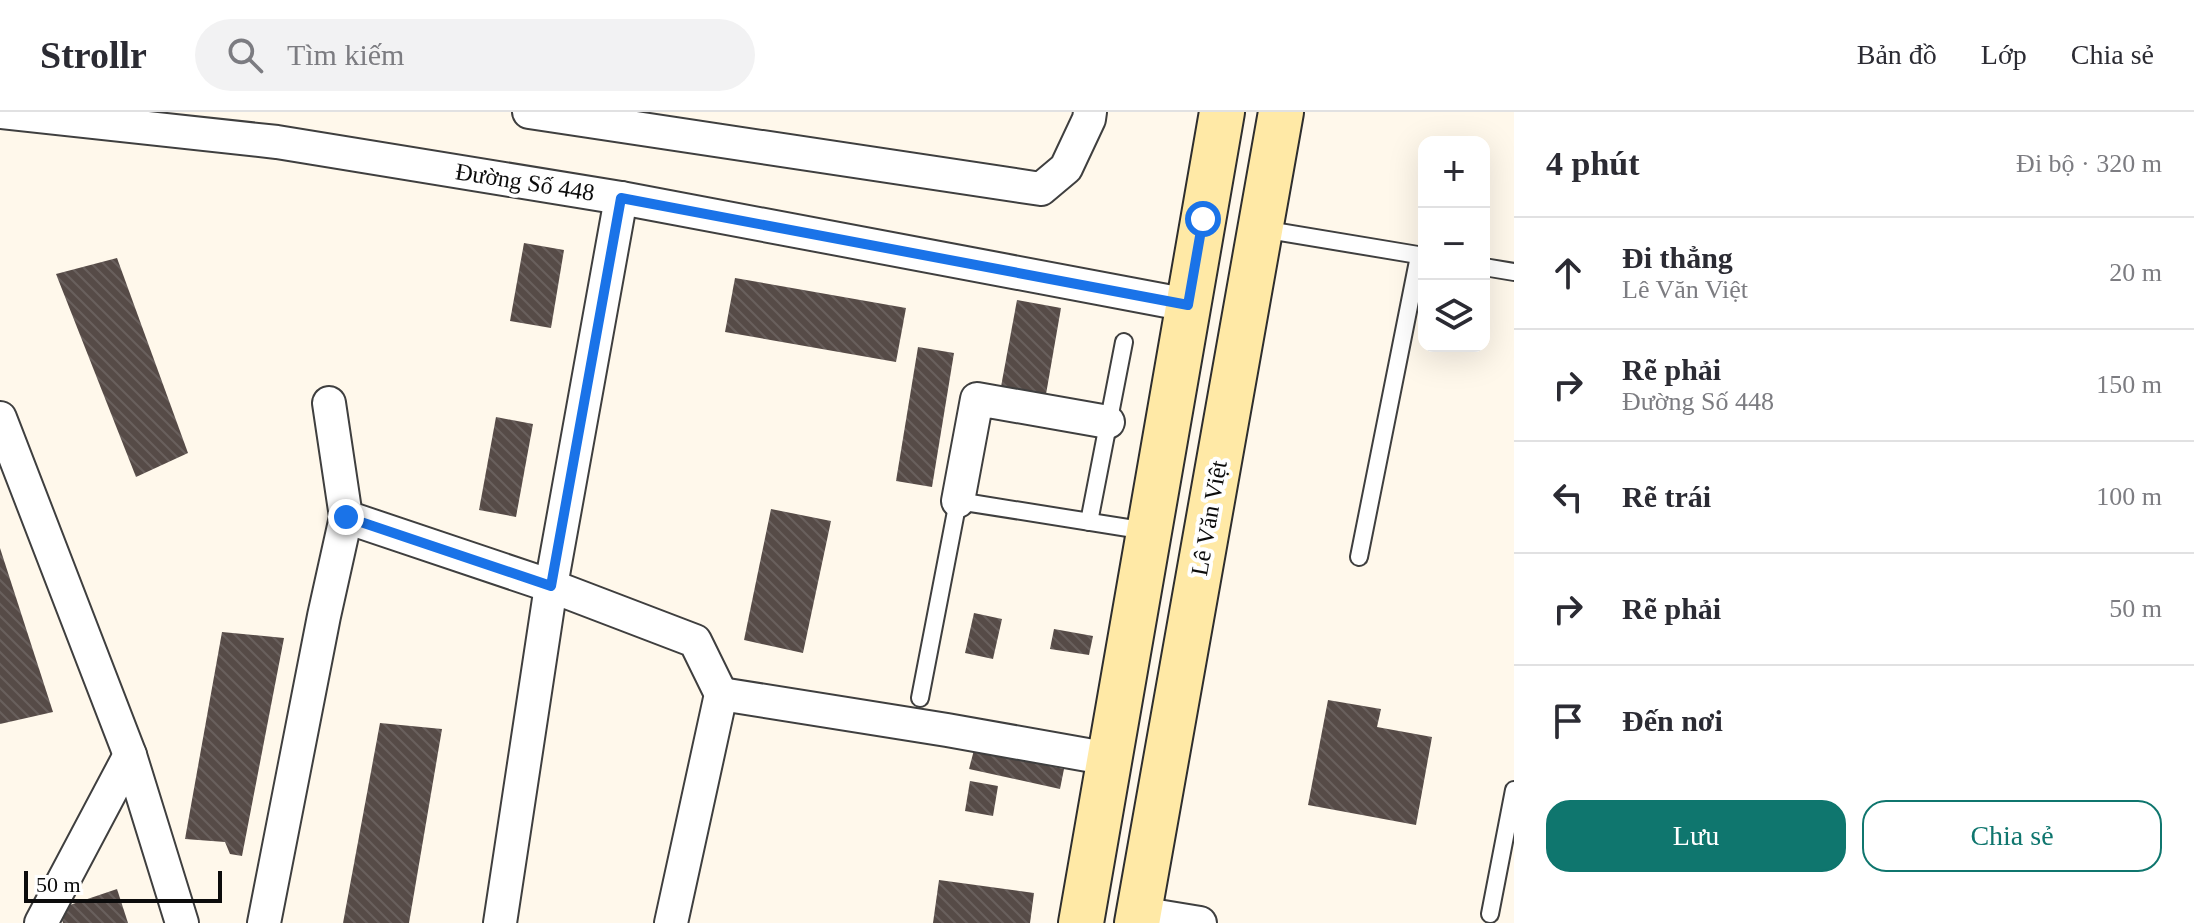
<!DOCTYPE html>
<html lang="vi">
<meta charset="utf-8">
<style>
:root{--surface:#fff;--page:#f2f2f3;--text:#2b2b33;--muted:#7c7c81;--line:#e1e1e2;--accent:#0f766e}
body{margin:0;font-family:"Times New Roman",serif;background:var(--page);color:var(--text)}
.controls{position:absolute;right:24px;top:24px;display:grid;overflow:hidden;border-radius:16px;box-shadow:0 8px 32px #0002}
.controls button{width:72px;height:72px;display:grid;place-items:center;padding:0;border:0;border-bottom:2px solid var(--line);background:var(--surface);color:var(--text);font:40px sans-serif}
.scale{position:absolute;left:24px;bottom:20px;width:198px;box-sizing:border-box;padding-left:8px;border:4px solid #0c0c0c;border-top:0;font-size:22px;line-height:28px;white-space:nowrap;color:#0c0c0c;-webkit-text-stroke:6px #fff;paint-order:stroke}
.stop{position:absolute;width:24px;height:24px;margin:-18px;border:6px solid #1a73e8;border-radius:50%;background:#fff}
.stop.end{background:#1a73e8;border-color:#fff;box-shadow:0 2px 8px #0008}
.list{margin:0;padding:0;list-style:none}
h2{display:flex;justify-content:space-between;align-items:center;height:104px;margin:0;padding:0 32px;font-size:34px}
h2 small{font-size:26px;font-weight:400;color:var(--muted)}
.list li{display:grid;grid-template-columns:52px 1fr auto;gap:24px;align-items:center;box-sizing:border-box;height:112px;padding:0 32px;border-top:2px solid var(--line)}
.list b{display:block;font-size:30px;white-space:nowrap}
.list p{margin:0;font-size:26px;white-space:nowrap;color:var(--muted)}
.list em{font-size:26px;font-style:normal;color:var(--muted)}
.actions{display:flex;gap:16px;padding:24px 32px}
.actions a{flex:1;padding:18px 0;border:2px solid var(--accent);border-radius:24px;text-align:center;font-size:28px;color:var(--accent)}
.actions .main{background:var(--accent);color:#fff}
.icon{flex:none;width:44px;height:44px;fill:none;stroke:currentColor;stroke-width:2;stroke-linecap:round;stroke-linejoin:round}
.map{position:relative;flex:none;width:1514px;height:811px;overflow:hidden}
header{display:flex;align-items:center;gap:48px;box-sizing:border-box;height:112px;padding:0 40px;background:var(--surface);border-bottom:2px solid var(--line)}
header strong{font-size:38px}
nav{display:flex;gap:44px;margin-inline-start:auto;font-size:28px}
.search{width:560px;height:72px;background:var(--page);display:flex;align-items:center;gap:20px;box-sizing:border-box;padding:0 28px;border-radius:44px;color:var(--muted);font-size:30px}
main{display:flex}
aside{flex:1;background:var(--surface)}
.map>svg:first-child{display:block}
.building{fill:url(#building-back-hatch)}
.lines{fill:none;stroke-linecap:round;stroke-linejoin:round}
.service-casing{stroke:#3f3f3f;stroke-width:20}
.minor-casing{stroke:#3f3f3f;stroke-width:36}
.secondary-casing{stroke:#2e2e2e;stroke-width:48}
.service{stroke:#fff;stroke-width:16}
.minor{stroke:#fff;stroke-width:32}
.secondary{stroke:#ffe9a6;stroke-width:44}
.route{stroke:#1a73e8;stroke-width:10}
.labels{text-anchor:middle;stroke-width:8;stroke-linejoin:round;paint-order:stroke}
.street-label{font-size:24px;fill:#0c0c0c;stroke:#fff}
</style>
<header>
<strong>Strollr</strong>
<div class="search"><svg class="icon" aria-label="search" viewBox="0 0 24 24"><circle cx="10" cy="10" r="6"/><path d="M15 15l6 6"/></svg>Tìm kiếm</div>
<nav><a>Bản đồ</a><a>Lớp</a><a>Chia sẻ</a></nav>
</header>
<main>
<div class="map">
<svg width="1514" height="811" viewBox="0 0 1514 811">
<defs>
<pattern id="building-back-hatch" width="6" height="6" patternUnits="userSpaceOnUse" patternTransform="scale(2)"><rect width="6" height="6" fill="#564b47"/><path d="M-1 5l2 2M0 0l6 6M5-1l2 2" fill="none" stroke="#69605d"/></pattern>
</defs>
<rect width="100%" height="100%" fill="#fff8eb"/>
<g class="building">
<path d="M524,131l40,7 -13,78 -41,-7z"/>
<path d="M117,146l71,195 -52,24 -80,-203z"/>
<path d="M735,166l171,30 -10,54 -171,-30z"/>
<path d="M1017,188l44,8 -16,92 -45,-8z"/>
<path d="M918,235l36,6 -22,134 -36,-6z"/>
<path d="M496,305l37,7 -17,93 -37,-7z"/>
<path d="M771,397l60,12 -28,132 -59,-13z"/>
<path d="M0,436l53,164 -53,12z"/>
<path d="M974,501l28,6 -9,40 -28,-6z"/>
<path d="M1054,517l39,7 -4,19 -39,-6z"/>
<path d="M222,520l62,6 -42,218 -12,-2 -5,-12 -40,-3z"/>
<path d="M1328,588l53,9 -4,18 55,10 -16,88 -108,-20z"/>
<path d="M380,611l62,6 -33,194h-66z"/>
<path d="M974,638l90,19 -4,20 -91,-20z"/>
<path d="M970,669l28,5 -5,30 -28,-5z"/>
<path d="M939,768l95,13 -4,30h-97z"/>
<path d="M117,777l11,34h-65l-5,-14z"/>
</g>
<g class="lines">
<defs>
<g id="service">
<path d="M1262,117l162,27"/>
<path d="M1484,155l30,5"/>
<path d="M1089,410l35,-180"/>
<path d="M1359,445l60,-301"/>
<path d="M920,586l38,-197 189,30"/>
<path d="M1490,802l24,-124"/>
</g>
<g id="minor">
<path d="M0,0l277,30 344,56 567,107"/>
<path d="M529,0l512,77 25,-21 23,-49 1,-7"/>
<path d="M0,306l130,337 52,168"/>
<path d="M958,389l19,-102 131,23"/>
<path d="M346,405l205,69 144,55 26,53 -50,229"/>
<path d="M721,582l226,36 163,29"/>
<path d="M1139,801l61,10"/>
<path d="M41,811l89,-168"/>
<path d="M264,811l60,-307 22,-99 -17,-114"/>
<path d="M500,811l51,-337 70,-388"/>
</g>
<g id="secondary">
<path d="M1081,811l141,-811"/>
<path d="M1137,811l144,-811"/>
</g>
</defs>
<use href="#service" class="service-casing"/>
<use href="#minor" class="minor-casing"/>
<use href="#secondary" class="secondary-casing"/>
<use href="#service" class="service"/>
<use href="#minor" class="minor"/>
<use href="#secondary" class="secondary"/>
</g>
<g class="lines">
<path class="route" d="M346,405l205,69 70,-388 567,107 15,-86"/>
</g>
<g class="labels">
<g class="street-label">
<text transform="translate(525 70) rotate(9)" y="8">Đường Số 448</text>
<text transform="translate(1209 406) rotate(-80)" y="8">Lê Văn Việt</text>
</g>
</g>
</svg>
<div class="controls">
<button>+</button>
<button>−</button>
<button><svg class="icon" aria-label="layers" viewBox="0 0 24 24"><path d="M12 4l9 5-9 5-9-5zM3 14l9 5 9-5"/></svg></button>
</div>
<div class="scale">50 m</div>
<div class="stop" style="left:1203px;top:107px"></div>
<div class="stop end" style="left:346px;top:405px"></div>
</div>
<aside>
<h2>4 phút<small>Đi bộ · 320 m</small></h2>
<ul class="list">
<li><svg class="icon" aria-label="ahead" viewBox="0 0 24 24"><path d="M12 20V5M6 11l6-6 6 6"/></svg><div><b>Đi thẳng</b><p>Lê Văn Việt</p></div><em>20 m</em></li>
<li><svg class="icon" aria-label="right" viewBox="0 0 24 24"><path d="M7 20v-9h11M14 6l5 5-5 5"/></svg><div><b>Rẽ phải</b><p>Đường Số 448</p></div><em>150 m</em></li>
<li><svg class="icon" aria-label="left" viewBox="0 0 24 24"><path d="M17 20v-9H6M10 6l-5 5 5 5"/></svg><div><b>Rẽ trái</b></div><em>100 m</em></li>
<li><svg class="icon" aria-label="right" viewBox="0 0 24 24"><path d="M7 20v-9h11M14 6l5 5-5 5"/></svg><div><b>Rẽ phải</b></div><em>50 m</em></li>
<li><svg class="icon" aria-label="arrive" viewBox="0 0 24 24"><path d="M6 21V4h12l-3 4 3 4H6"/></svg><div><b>Đến nơi</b></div></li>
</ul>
<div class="actions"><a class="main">Lưu</a><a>Chia sẻ</a></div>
</aside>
</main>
